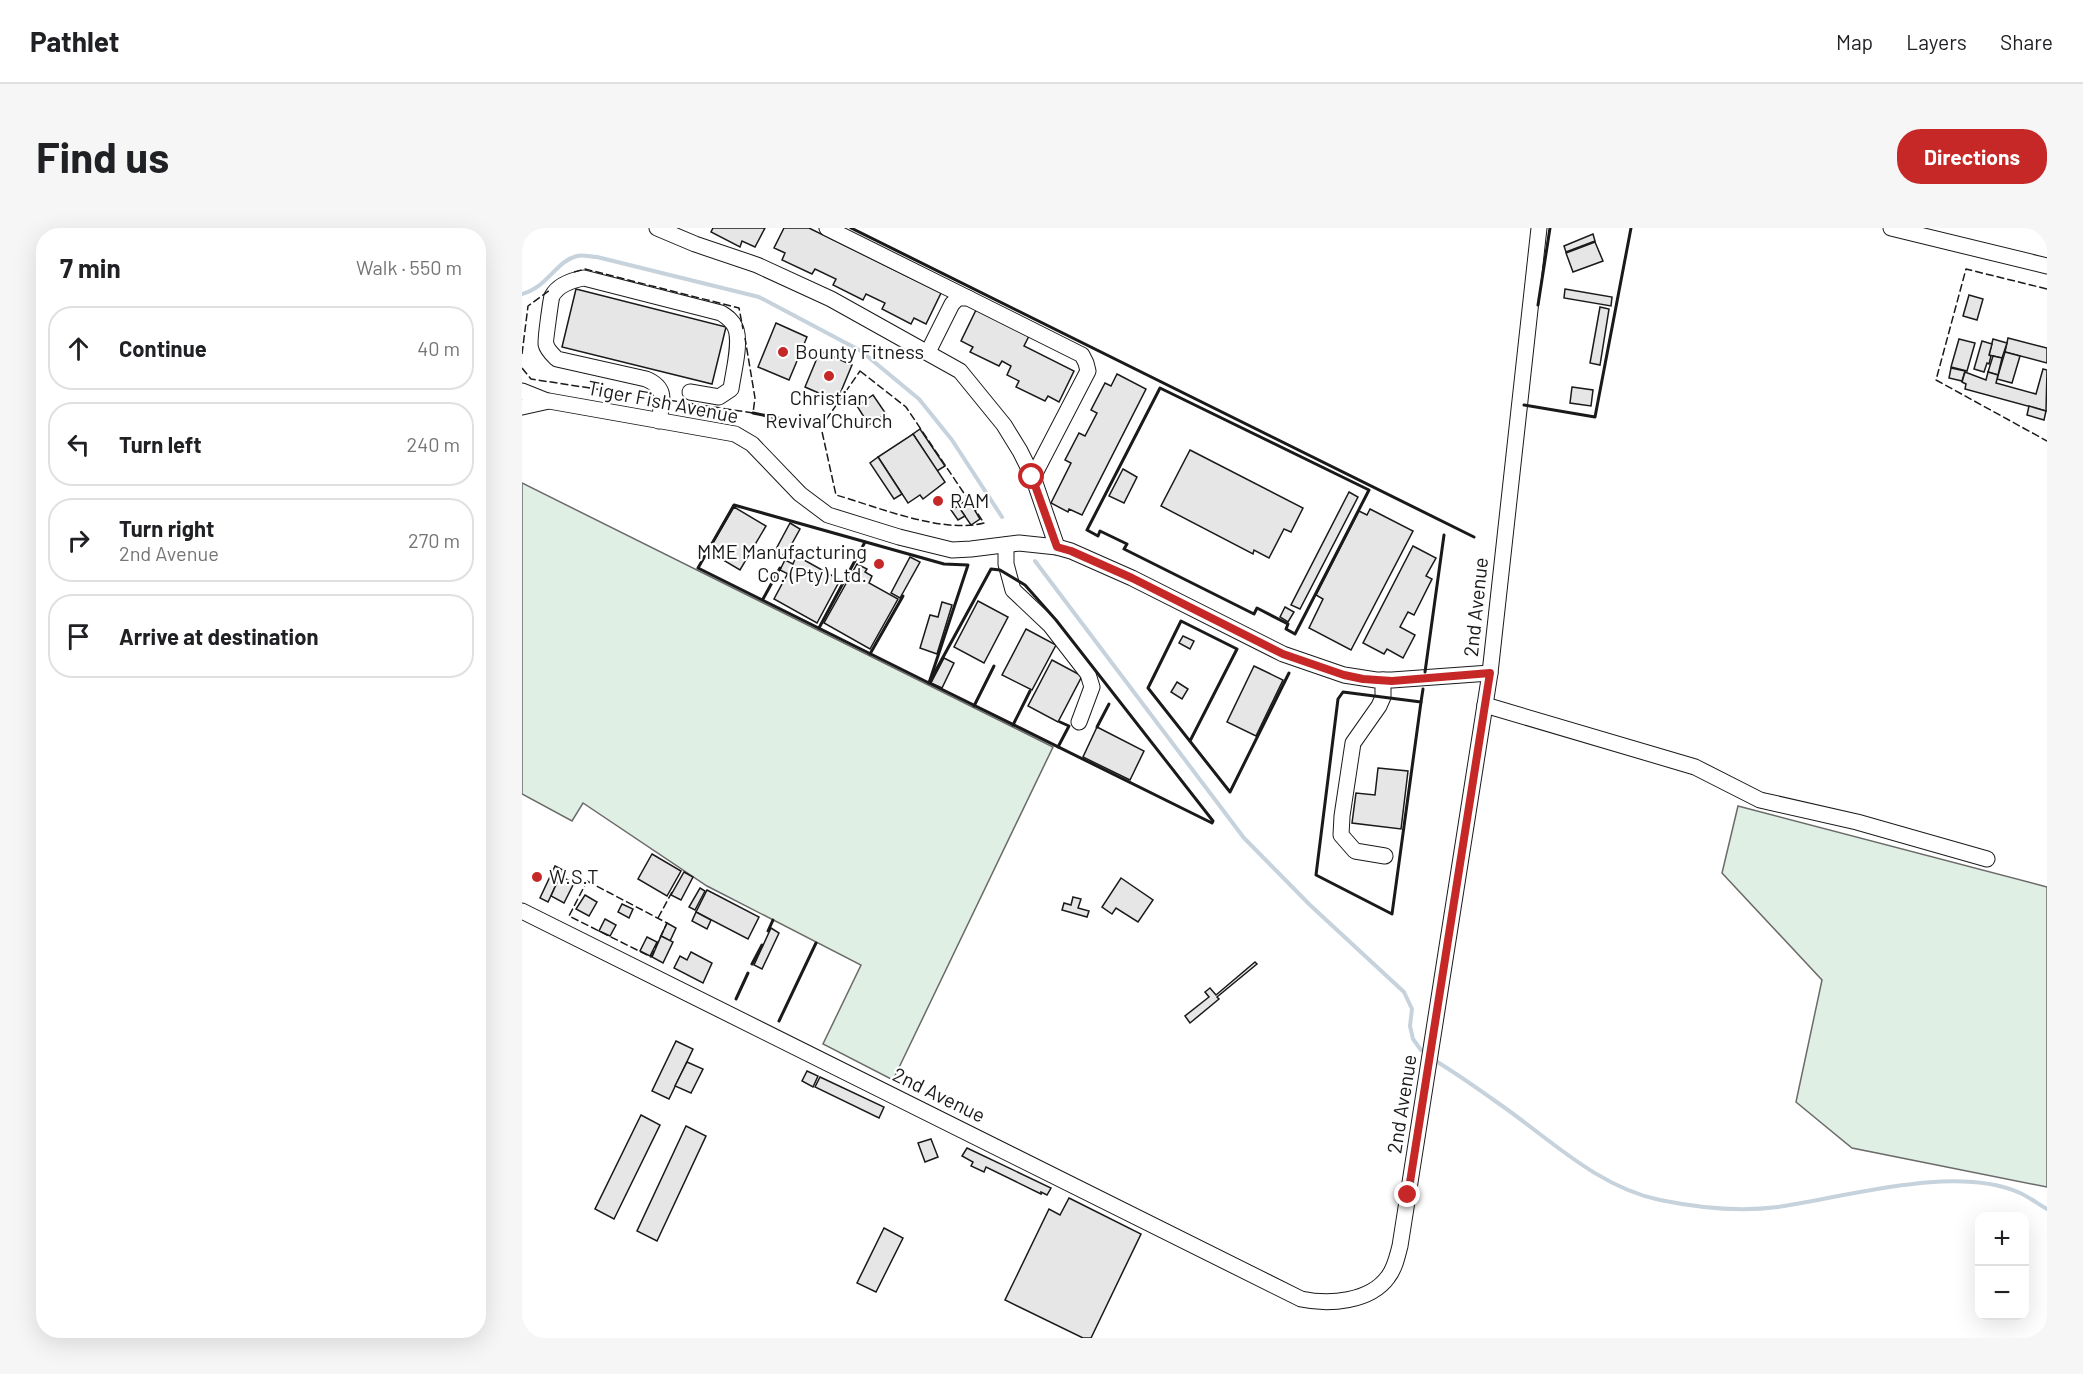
<!DOCTYPE html>
<meta charset="utf-8">
<style>
:root{--surface:#fff;--page:#f6f6f6;--text:#202124;--muted:#757577;--line:#e0e0e0;--accent:#c62828}
body{margin:0;font-family:Barlow,sans-serif;background:var(--page);color:var(--text)}
.controls{position:absolute;right:18px;bottom:18px;display:grid;overflow:hidden;border-radius:12px;box-shadow:0 6px 24px #0002}
.controls button{width:54px;height:54px;display:grid;place-items:center;padding:0;border:0;border-bottom:2px solid var(--line);background:var(--surface);color:var(--text);font:30px sans-serif}
.stop{position:absolute;width:18px;height:18px;margin:-14px;border:4px solid #c62828;border-radius:50%;background:#fff}
.stop.end{background:#c62828;border-color:#fff;box-shadow:0 2px 6px #0008}
.list{margin:0;padding:0;list-style:none}
h2{display:flex;justify-content:space-between;align-items:center;height:78px;margin:0;padding:0 24px;font-size:26px}
h2 small{font-size:20px;font-weight:400;color:var(--muted)}
.list li{display:grid;grid-template-columns:39px 1fr auto;gap:18px;align-items:center;box-sizing:border-box;height:84px;margin:0 12px 12px;padding:0 12px;border:2px solid var(--line);border-radius:24px}
.list b{display:block;font-size:22px;white-space:nowrap}
.list p{margin:0;font-size:20px;white-space:nowrap;color:var(--muted)}
.list em{font-size:20px;font-style:normal;color:var(--muted)}
.icon{flex:none;width:33px;height:33px;fill:none;stroke:currentColor;stroke-width:2;stroke-linecap:round;stroke-linejoin:round}
.map{position:relative;flex:none;width:1525px;height:1110px;overflow:hidden;border-radius:24px}
header{display:flex;align-items:center;gap:36px;box-sizing:border-box;height:84px;padding:0 30px;background:var(--surface);border-bottom:2px solid var(--line)}
header strong{font-size:28px}
nav{display:flex;gap:33px;margin-inline-start:auto;font-size:21px}
.intro{display:flex;align-items:center;justify-content:space-between;box-sizing:border-box;height:144px;padding:0 36px}
h1{margin:0;font-size:42px}
.button{padding:15px 27px;border-radius:24px;background:var(--accent);color:#fff;font-size:21px;font-weight:700}
main{display:flex;gap:36px;padding:0 36px}
aside{flex:1;background:var(--surface);border-radius:24px;box-shadow:0 6px 24px #0002}
.map>svg:first-child{display:block}
.green{fill:#e0efe3;stroke:#6a6a6a;stroke-width:1.5}
.lines{fill:none;stroke-linecap:round;stroke-linejoin:round}
.stream{stroke:#c6d2dc;stroke-width:4}
.building{fill:#e6e6e6;stroke:#1a1a1a;stroke-width:1.5}
.minor-casing{stroke:#1a1a1a;stroke-width:17}
.minor{stroke:#fff;stroke-width:15}
.fence{stroke:#1a1a1a;stroke-width:1.5;stroke-dasharray:8 3;stroke-linecap:butt}
.wall{stroke:#1a1a1a;stroke-width:3}
.route{stroke:#c62828;stroke-width:8}
.poi-dot{fill:#c62828;stroke:#fff;stroke-width:2}
.labels{text-anchor:middle;stroke-width:4.5;stroke-linejoin:round;paint-order:stroke}
.poi-label{font-size:20px;fill:#1a1a1a;stroke:#fff;text-anchor:start}
.street-label{font-size:20px;fill:#1a1a1a;stroke:#fff}
</style>
<header>
<strong>Pathlet</strong>
<nav><a>Map</a><a>Layers</a><a>Share</a></nav>
</header>
<div class="intro"><h1>Find us</h1><a class="button">Directions</a></div>
<main>
<aside>
<h2>7 min<small>Walk · 550 m</small></h2>
<ul class="list">
<li><svg class="icon" aria-label="ahead" viewBox="0 0 24 24"><path d="M12 20V5M6 11l6-6 6 6"/></svg><div><b>Continue</b></div><em>40 m</em></li>
<li><svg class="icon" aria-label="left" viewBox="0 0 24 24"><path d="M17 20v-9H6M10 6l-5 5 5 5"/></svg><div><b>Turn left</b></div><em>240 m</em></li>
<li><svg class="icon" aria-label="right" viewBox="0 0 24 24"><path d="M7 20v-9h11M14 6l5 5-5 5"/></svg><div><b>Turn right</b><p>2nd Avenue</p></div><em>270 m</em></li>
<li><svg class="icon" aria-label="arrive" viewBox="0 0 24 24"><path d="M6 21V4h12l-3 4 3 4H6"/></svg><div><b>Arrive at destination</b></div></li>
</ul>
</aside>
<div class="map">
<svg width="1525" height="1110" viewBox="0 0 1525 1110">
<rect width="100%" height="100%" fill="#fff"/>
<g class="green">
<path d="M0,255l531,264 -160,333 -70,-36 38,-79 -154,-79 -124,-83 -11,18 -50,-27z"/>
<path d="M1216,578l309,81v300l-195,-39 -56,-46 26,-122 -100,-107z"/>
</g>
<g class="lines">
<g class="stream">
<path d="M0,66c26,-7 34,-33 55,-38 6,-2 14,1 20,1l162,40 102,54 58,48 33,41 50,77"/>
<path d="M513,333l209,277 66,67 94,87 8,17 -2,17 3,13 8,11"/>
<path d="M912,832c22,13 43,28 64,43 51,35 99,84 162,97 39,8 79,12 118,7 69,-10 177,-43 242,-14 9,4 18,11 27,16"/>
</g>
</g>
<g class="building">
<path d="M191,0h52l-10,19 -13,-6 -2,6 -29,-15z"/>
<path d="M262,0h25l132,65 -15,31 -12,-6 -3,6 -29,-15 3,-6 -19,-9 -3,6 -30,-15 3,-6 -21,-10 -3,5 -30,-14 3,-7 -11,-5z"/>
<path d="M1071,6l2,7 -29,11 -2,-6z"/>
<path d="M1073,14l8,19 -30,11 -7,-19z"/>
<path d="M54,61l150,38 -14,57 -150,-37z"/>
<path d="M1043,61l47,8 -1,9 -47,-8z"/>
<path d="M1447,67l14,4 -6,21 -14,-4z"/>
<path d="M1078,79l9,2 -9,56 -10,-2z"/>
<path d="M454,82l53,26 -5,10 50,25 -15,31 -11,-6 -3,5 -29,-14 3,-6 -12,-6 4,-9 -9,-5 -3,5 -29,-14 3,-5 -12,-6z"/>
<path d="M254,95l31,14 -18,43 -31,-13z"/>
<path d="M1486,110l39,10v15l-42,-11z"/>
<path d="M1437,111l16,4 -8,28 -16,-4z"/>
<path d="M1471,111l14,4 -5,15 -13,-3z"/>
<path d="M1460,113l10,3 -3,11 2,1 -2,8 -2,-1 -3,9 -10,-3z"/>
<path d="M298,123l32,14 -15,36 -32,-14z"/>
<path d="M1483,124l15,4 -8,27 -15,-4z"/>
<path d="M1471,128l9,2 -4,17 -10,-3z"/>
<path d="M1429,140l14,3 -3,10 -13,-3z"/>
<path d="M1521,141l4,1 -1,41 -81,-22 1,-5 -4,-2 3,-10 21,8 2,-8 10,3 -2,8 40,11z"/>
<path d="M595,146l29,15 -64,126 -13,-6 -1,3 -17,-9 20,-40 -6,-3 14,-27 6,3 12,-23 -6,-3 14,-27 6,3z"/>
<path d="M1050,159l21,3 -2,16 -21,-3z"/>
<path d="M351,167l13,19 -17,11 -12,-19z"/>
<path d="M1507,178l17,5 -2,9 -17,-5z"/>
<path d="M398,201l25,37 -8,5 -24,-37z"/>
<path d="M391,206l32,48 -22,17 -3,-4 -12,8 -30,-46z"/>
<path d="M668,222l113,58 -12,24 -7,-3 -15,29 -15,-8 -1,4 -92,-48z"/>
<path d="M356,229l24,37 -8,5 -24,-36z"/>
<path d="M601,241l14,8 -13,26 -15,-7z"/>
<path d="M827,264l9,5 -58,112 -9,-4z"/>
<path d="M446,271l12,20 -9,6 -13,-19z"/>
<path d="M436,278l7,10 -7,4 -7,-10z"/>
<path d="M212,279l32,19 -26,44 -32,-19z"/>
<path d="M848,281l43,22 -62,119 -42,-22 14,-29 -7,-4 43,-84 8,4z"/>
<path d="M268,295l10,6 -15,27 -10,-5z"/>
<path d="M891,318l23,12 -10,18 6,3 -18,36 -6,-3 -8,15 15,8 -12,23 -16,-9 -3,5 -21,-11z"/>
<path d="M275,328l43,24 -23,43 -43,-24z"/>
<path d="M388,329l10,5 -20,36 -9,-5z"/>
<path d="M263,332l8,4 -5,10 -8,-4z"/>
<path d="M335,336l10,5 -2,3 7,4 -3,7 29,16 -28,50 -46,-26z"/>
<path d="M456,373l30,16 -24,46 -30,-16z"/>
<path d="M420,374l10,3 -15,49 -17,-6 10,-33 8,2z"/>
<path d="M763,379l9,5 -6,10 -8,-5z"/>
<path d="M504,401l30,16 -24,45 -30,-15z"/>
<path d="M661,408l11,5 -4,8 -11,-6z"/>
<path d="M422,430l10,5 -12,25 -11,-5z"/>
<path d="M530,432l30,16 -24,46 -30,-16z"/>
<path d="M732,438l29,14 -27,56 -29,-14z"/>
<path d="M655,454l11,7 -6,10 -11,-7z"/>
<path d="M575,499l47,24 -14,29 -47,-23z"/>
<path d="M856,540l30,3 -7,58 -49,-6 4,-30 19,2z"/>
<path d="M130,626l29,17 -14,25 -29,-17z"/>
<path d="M33,638l8,4 -15,32 -8,-4z"/>
<path d="M162,644l9,5 -12,23 -10,-5z"/>
<path d="M38,648l14,7 -10,20 -13,-7z"/>
<path d="M599,650l32,22 -15,22 -22,-14 -4,6 -10,-7z"/>
<path d="M178,660l5,3 -10,19 -6,-3z"/>
<path d="M185,662l52,27 -11,22 -52,-27z"/>
<path d="M63,667l12,7 -8,14 -13,-7z"/>
<path d="M551,669l8,2 -3,9 11,3 -2,6 -25,-7 2,-7 7,2z"/>
<path d="M100,676l11,5 -4,9 -11,-6z"/>
<path d="M174,684l15,8 -4,9 -15,-8z"/>
<path d="M83,691l11,6 -6,11 -11,-5z"/>
<path d="M145,695l9,5 -6,13 -9,-5z"/>
<path d="M249,700l8,5 -17,36 -8,-4z"/>
<path d="M139,708l12,6 -10,21 -11,-6z"/>
<path d="M125,709l10,5 -7,14 -10,-5z"/>
<path d="M169,724l21,11 -9,20 -29,-15 6,-12 7,4z"/>
<path d="M733,734l2,2 -40,33 2,2 -29,24 -5,-7 24,-19 -4,-5 5,-4 6,7z"/>
<path d="M154,813l17,8 -24,50 -17,-8z"/>
<path d="M165,834l16,7 -12,24 -16,-7z"/>
<path d="M285,843l11,5 -5,11 -11,-6z"/>
<path d="M298,849l64,30 -5,11 -64,-31z"/>
<path d="M119,887l19,10 -46,94 -19,-10z"/>
<path d="M164,898l20,10 -49,105 -20,-10z"/>
<path d="M409,911l7,18 -13,5 -7,-19z"/>
<path d="M445,920l84,40 -4,7 -6,-3v2l-55,-27 -2,5 -13,-6 2,-4 -11,-6z"/>
<path d="M547,970l72,36 -50,104h-8l-78,-38 44,-91 11,6z"/>
<path d="M362,1000l19,10 -27,54 -19,-9z"/>
</g>
<g class="lines">
<defs>
<g id="minor">
<path d="M135,0l38,16 62,21 74,34 129,72 44,54 16,26 13,26 24,70"/>
<path d="M305,0l141,70"/>
<path d="M1369,0l156,38"/>
<path d="M406,124l24,-48 6,-6h10l114,57 4,8 2,8 -55,106"/>
<path d="M0,163l25,10"/>
<path d="M0,179l27,-6 186,33 17,10 48,50 28,21 71,22 53,13 19,-1 48,-6 38,4 14,4 61,27 151,76 61,21 32,5h16l98,-7"/>
<path d="M137,193c3,-19 9,-33 -13,-42l-89,-20c-4,-4 -10,-9 -11,-15 -1,-3 5,-45 6,-48 6,-11 21,-16 32,-18l137,35c6,4 11,7 14,14 7,14 -2,46 -4,62l-12,8 -29,-5"/>
<path d="M484,317v19l7,26 37,35 38,49 4,13 -13,35"/>
<path d="M861,452v17l-4,9 -26,37 -11,73 -1,19 14,16 30,5"/>
<path d="M963,477l210,62 65,33 97,22 130,37"/>
<path d="M0,683l779,388c28,6 69,3 87,-22 7,-9 9,-20 12,-31l90,-573 49,-445"/>
</g>
</defs>
<use href="#minor" class="minor-casing"/>
<use href="#minor" class="minor"/>
<g class="fence">
<path d="M52,44l11,-3 154,39 4,21"/>
<path d="M1525,61l-81,-20 -30,111 111,61"/>
<path d="M0,126l6,-48 22,-16"/>
<path d="M0,140l9,11 222,34 2,-15 -10,-60"/>
<path d="M338,143l46,36 78,116c-42,11 -106,-16 -148,-28l-15,-68z"/>
<path d="M65,653l80,42 -16,34 -82,-41z"/>
<path d="M136,690l14,-26"/>
</g>
<g class="wall">
<path d="M329,0l623,309"/>
<path d="M1016,77l12,-77"/>
<path d="M638,160l209,102 -74,144 -9,-5 2,-5 -31,-16 -3,6 -130,-65 3,-5 -27,-13 -2,5 -11,-6z"/>
<path d="M1002,177l71,12 36,-189"/>
<path d="M231,185l68,14"/>
<path d="M212,277l210,59 24,1 -39,118 -231,-115z"/>
<path d="M469,341l9,1 25,15 31,35 157,201 -1,2 -283,-140z"/>
<path d="M241,371l17,-31"/>
<path d="M297,400l46,-86"/>
<path d="M348,426l33,-58"/>
<path d="M903,444l19,-137"/>
<path d="M821,464l78,10 -29,212 -76,-39 22,-176z"/>
<path d="M899,474l2,-13"/>
<path d="M452,478l20,-40"/>
<path d="M491,497l17,-34"/>
<path d="M575,499l12,-23"/>
<path d="M668,513l47,-92 -56,-28 -33,67 82,104 59,-119"/>
<path d="M536,519l11,-21 -9,-4"/>
<path d="M246,703l5,-11"/>
<path d="M230,736l10,-19"/>
<path d="M214,771l12,-26"/>
<path d="M257,793l37,-78"/>
</g>
</g>
<g class="lines">
<path class="route" d="M510,249l25,70 14,4 61,27 151,76 61,21 19,4 29,2 98,-8 -82,522"/>
</g>
<g class="poi-dot">
<circle cx="261" cy="124" r="6"/>
<circle cx="307" cy="148" r="6"/>
<circle cx="416" cy="273" r="6"/>
<circle cx="357" cy="336" r="6"/>
<circle cx="15" cy="649" r="6"/>
</g>
<g class="labels">
<g class="poi-label">
<text x="273" y="131">Bounty Fitness</text>
<text x="307" y="177" text-anchor="middle">Christian<tspan x="307" dy="23">Revival Church</tspan></text>
<text x="428" y="280">RAM</text>
<text x="345" y="331" text-anchor="end">MME Manufacturing<tspan x="345" dy="23">Co. (Pty) Ltd.</tspan></text>
<text x="27" y="656">W.S.T</text>
</g>
<g class="street-label">
<text transform="translate(141 174) rotate(11)" y="7">Tiger Fish Avenue</text>
<text transform="translate(954 379) rotate(-84)" y="7">2nd Avenue</text>
<text transform="translate(417 867) rotate(26)" y="7">2nd Avenue</text>
<text transform="translate(880 876) rotate(-81)" y="7">2nd Avenue</text>
</g>
</g>
</svg>
<div class="controls">
<button>+</button>
<button>−</button>
</div>
<div class="stop" style="left:510px;top:249px"></div>
<div class="stop end" style="left:886px;top:967px"></div>
</div>
</main>
